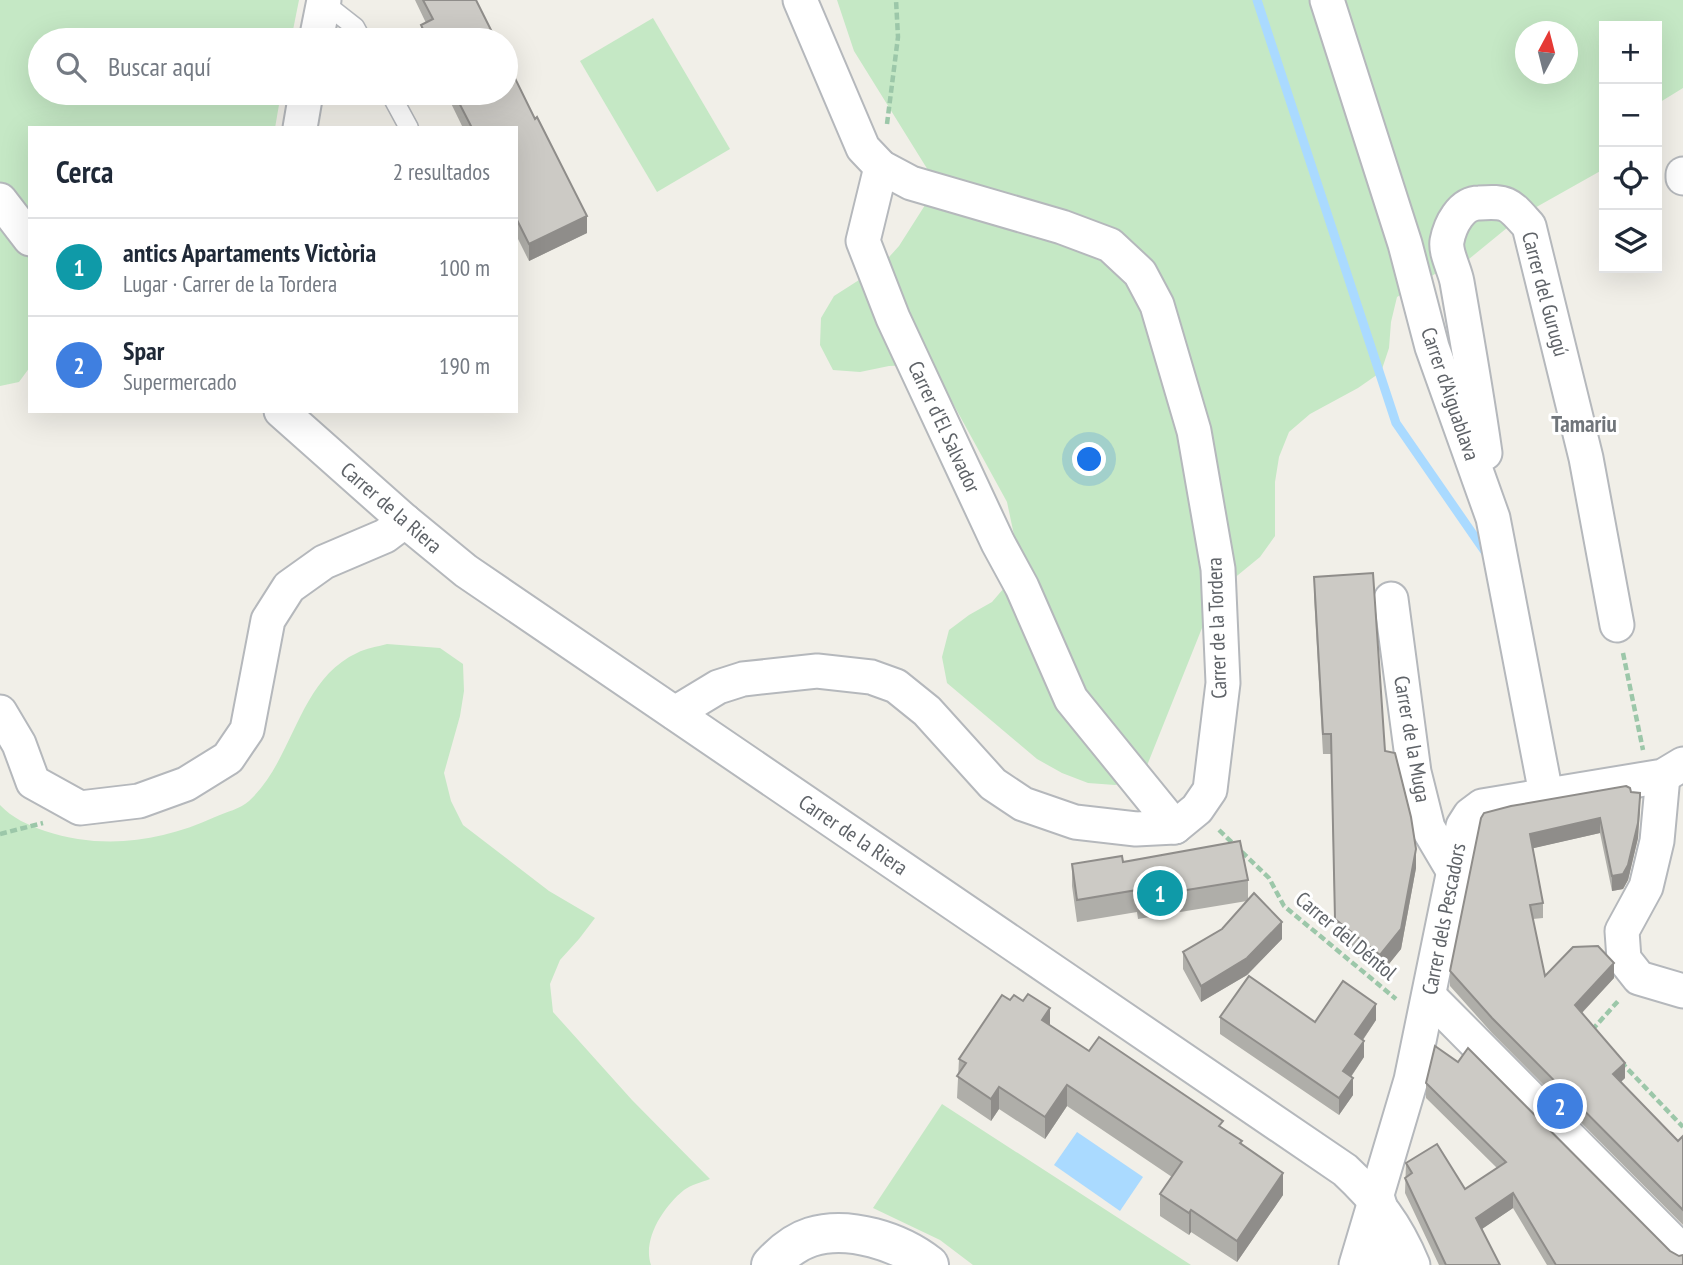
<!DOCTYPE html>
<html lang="es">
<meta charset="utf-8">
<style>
:root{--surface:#fff;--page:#f2f2f3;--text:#1f2937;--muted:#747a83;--line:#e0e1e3;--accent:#ea4335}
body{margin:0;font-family:"PT Sans Narrow",sans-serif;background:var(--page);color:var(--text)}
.controls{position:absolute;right:21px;top:21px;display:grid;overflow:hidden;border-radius:0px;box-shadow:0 7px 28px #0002}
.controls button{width:63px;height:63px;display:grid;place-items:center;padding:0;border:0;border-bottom:2px solid var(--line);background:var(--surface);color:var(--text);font:35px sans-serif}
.compass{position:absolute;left:1515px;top:21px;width:63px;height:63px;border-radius:50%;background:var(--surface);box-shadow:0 7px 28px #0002;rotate:7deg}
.you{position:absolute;left:1090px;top:460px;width:24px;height:24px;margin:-18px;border:5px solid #fff;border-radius:50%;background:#1a73e8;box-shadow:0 0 0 10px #1a73e833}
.badge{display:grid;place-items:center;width:46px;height:46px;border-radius:50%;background:var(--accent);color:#fff;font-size:23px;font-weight:700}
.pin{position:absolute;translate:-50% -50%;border:4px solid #fff;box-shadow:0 2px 7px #0006}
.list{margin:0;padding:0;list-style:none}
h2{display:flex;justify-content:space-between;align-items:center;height:91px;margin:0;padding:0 28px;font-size:30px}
h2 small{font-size:23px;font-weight:400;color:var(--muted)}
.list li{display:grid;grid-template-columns:46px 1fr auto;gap:21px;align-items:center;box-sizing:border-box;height:98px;padding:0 28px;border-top:2px solid var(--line)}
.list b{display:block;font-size:26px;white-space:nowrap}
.list p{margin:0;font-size:23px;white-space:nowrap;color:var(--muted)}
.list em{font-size:23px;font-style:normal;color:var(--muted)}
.icon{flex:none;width:38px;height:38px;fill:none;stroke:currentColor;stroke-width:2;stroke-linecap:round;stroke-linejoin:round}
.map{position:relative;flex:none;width:1683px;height:1265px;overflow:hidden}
.search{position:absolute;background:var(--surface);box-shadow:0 7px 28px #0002;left:28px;top:28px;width:490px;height:77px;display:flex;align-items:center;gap:18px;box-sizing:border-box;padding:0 24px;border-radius:38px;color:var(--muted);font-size:26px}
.panel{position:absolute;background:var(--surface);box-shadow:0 7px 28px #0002;left:28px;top:126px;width:490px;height:287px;border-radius:0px}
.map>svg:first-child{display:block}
.green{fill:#c5e8c5;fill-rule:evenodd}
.water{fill:#aadaff}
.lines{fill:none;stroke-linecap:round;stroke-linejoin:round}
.stream{stroke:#aadaff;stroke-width:9}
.lane-casing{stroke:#b5b8bc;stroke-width:21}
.street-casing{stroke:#b5b8bc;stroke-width:37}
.secondary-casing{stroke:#b6babf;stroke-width:42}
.path{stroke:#9cc7a9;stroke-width:4.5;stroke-dasharray:7 3.5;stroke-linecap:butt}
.lane{stroke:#fff;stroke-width:18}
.street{stroke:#fff;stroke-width:33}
.secondary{stroke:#fff;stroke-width:38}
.wall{fill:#afaea9}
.shaded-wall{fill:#8f8d8a}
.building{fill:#cccac5;stroke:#8f8d8a;stroke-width:2}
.labels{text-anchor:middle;stroke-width:6;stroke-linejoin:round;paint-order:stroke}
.street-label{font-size:21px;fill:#5f6368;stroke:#fff}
.neighbourhood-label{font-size:23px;font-weight:bold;fill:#70757a;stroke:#fff}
</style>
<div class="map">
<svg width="1683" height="1265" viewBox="0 0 1683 1265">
<rect width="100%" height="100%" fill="#f1efe8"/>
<g class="green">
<path d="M0,0h299l-8,40h-251v53h241l-6,35h-245v239l-11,15 -19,4z"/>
<path d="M837,0h846v88l-26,16v-78h-53v143l-80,45 -55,45 -26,10 -46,28 -6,25 -2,26 -8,24 -23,16 -48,26 -21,18 -10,25 -4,25v54l-15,21 -44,36 -74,185 -27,7 -27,-2 -26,-10 -25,-14 -90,-76 -5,-26 7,-27 20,-15 23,-13 18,-21 8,-27 -11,-52 -68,-124 -23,-13 -27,1 -29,6 -27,-2 -13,-25 1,-27 13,-22 47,-30 18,-20 28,-44 4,-27 -77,-124zM1526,32h42v42h-42z"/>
<path d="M653,18l77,131 -73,43 -77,-131z"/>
<path d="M387,644l53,4 23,16 1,27 -4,25 -16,57 7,28 12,24 86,66 46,27 -16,21 -19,21 -10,24 3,28 79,88 78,79c-8,3 -19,6 -26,11 -20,16 -42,49 -33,75h-651v-460c12,13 28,20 45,26 58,19 115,11 170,-14 11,-5 25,-8 34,-16 45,-41 49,-121 108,-148 9,-5 20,-6 30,-9z"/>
<path d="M942,1104l249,161h-218l-33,-25 -67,-32z"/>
</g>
<path class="water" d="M1077,1132l66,45 -23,34 -66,-46z"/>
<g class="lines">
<path class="stream" d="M1257,0l139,423 92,133"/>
<defs>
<g id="lane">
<path d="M323,2l32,25 7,13"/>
<path d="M390,93l19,35"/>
</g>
<g id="street">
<path d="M1327,0l78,244 27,103 61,171 53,276"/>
<path d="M316,40l8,-40"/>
<path d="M300,128l6,-35"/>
<path d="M881,167l-18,74 30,77 105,225 24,44 49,112 104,128"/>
<path d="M1683,174v4"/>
<path d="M0,200l30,39"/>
<path d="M281,411l124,110 61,50 879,599c32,30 51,54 68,95"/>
<path d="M1485,453c-8,-57 -18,-114 -28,-171 -2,-12 -12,-29 -10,-41 3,-16 14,-38 32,-38 30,-2 30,1 50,23l57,232 31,167"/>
<path d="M1391,599l23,173 14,56 26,44"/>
<path d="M0,712l19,32 14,38 47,26 59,-7 47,-17 42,-26 19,-28 21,-110 21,-33 35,-25 61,-26 20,-15"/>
<path d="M675,713l43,-26 25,-8 74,-8 54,6 25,9 31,25 66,73 30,20 52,18 61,7 39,-2 22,-18 13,-19 13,-107 -5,-114 -24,-138 -37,-126 -17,-32 -30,-28 -48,-18 -151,-44 -30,-16 -18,-19 -63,-148"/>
<path d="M1663,776l-6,65 -11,46 -24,44 2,28 15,19 44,13"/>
<path d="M1429,996l254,256"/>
<path d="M1356,1265l55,-185 52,-254 7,-11 12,-9 181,-30 20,-12"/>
</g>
<g id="secondary">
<path d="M1375,1198c8,24 10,42 7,67"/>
<path d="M771,1265c11,-12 24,-23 40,-28 38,-12 89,5 118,28"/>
</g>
</defs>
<use href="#lane" class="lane-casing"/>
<use href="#street" class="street-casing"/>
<use href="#secondary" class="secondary-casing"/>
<g class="path">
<path d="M887,124l11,-87 -2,-37"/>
<path d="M1623,653l20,97"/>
<path d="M1219,830l50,48 15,28 112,93"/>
<path d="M0,834l43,-11"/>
<path d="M1592,1030l27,-30"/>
<path d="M1621,1062l62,65"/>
</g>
<use href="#lane" class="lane"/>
<use href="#street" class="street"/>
<use href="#secondary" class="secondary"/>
</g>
<g class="wall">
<path d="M415,0h61l20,40h-75v-15l5,-2z"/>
<path d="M446,93h60l81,140 -58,28 -13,-26v-107h-53z"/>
<path d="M1314,577l102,291 -15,81 -21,26 -45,-37 -4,-184h-8l-9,-158z"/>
<path d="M1631,792l9,20 -2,26 -10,42 -5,9 -11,2 -12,-58 -67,15 10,55v15l-10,1 12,57 69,2 -32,35 43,65 -4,4 57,59 5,-5v89l-191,-192 -42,-47v-15l31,-153z"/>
<path d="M1123,862l125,18v20l34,39 -35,36 -46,27 -18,-33v-17l39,-23 25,-28 -109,18 -1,-7 -60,10 -5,-36v-22z"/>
<path d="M1010,1000l13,1 27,24 39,26 134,77 19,16 41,51 -46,67 -46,-30 -2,3 -29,-19v-22l12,-17 -105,-71 -22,33 -46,-30 -8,12 -34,-23 2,-39z"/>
<path d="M1220,1017l95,5 61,-2 -13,20 1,17 -13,20 2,18 -14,20 -119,-81z"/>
<path d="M1426,1083l244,168 9,5 4,9h-136l-34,-57 -31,21 18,36h-61l-34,-72 1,-30 59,26 32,-21 -71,-70z"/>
</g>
<g class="shaded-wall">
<path d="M587,216v17l-58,28v-17z"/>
<path d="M1640,797l-2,41 -10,42 -5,9 -11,2v-15z"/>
<path d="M1600,818v15l-70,16v-15z"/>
<path d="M1416,849v19l-15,81 -21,26v-20z"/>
<path d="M1282,922v17l-35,36 -46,27v-16z"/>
<path d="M1614,963v15l-39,42v-15z"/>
<path d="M1376,1004v16l-21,31v-17z"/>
<path d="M1050,1008v22l-8,-10z"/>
<path d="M1364,1041v16l-21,31v-17z"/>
<path d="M1625,1063v15l-12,11v-15z"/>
<path d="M1353,1078v17l-14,20v-17z"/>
<path d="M1067,1085v21l-22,33v-22z"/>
<path d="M999,1087v22l-8,12v-22z"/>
<path d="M1283,1173v22l-46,67v-21z"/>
<path d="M1513,1193v15l-37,25v-15z"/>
<path d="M1191,1210v22l-2,3v-22z"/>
</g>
<g class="building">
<path d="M423,0h53l20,40h-68l-7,-15 12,-6z"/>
<path d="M506,60l29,59 2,-2 50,99 -58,28 -13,-26v-90h-44l-18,-35h52z"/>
<path d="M1373,573l12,178 10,2 16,64 5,32 -15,80 -21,26 -45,-36 -4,-185h-8l-9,-157z"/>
<path d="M1626,786l4,2 1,4 9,1v4l-2,26 -10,42 -5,9 -11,2 -12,-58 -70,16 13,69 -13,2 15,71 28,-29 25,-1 16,17 -39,42 50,58 -12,11 65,67 5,-5v74l-191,-192 -42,-47 31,-153 3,-5 27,-7z"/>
<path d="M1240,841l8,39 -110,18 -1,-8 -60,10 -5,-36 50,-8 1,6z"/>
<path d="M1254,893l28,29 -35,36 -46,28 -18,-34 39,-23z"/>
<path d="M1249,976l66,46 28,-41 33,23 -21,30 9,7 -21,30 10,7 -14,20 -119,-81z"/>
<path d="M1028,994l22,14 -8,12 47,31 10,-14 124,84 -4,5 23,15 -2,2 43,30 -46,68 -46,-31 -2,3 -29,-19 22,-32 -115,-77 -22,32 -46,-30 -8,12 -34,-23 9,-13 -7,-4 43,-64 8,5 4,-5 9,6z"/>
<path d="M1435,1046l23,16 10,-14 202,203 9,5 4,-1v10h-127l-43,-72 -37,25 24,47h-54l-41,-87 7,-5 -6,-10 31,-19 28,45 41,-27 -80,-79z"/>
</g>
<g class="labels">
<g class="street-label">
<text transform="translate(1545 294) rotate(75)" y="7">Carrer del Gurugú</text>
<text transform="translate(1450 394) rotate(71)" y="7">Carrer d'Aiguablava</text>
<text transform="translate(944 427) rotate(65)" y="7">Carrer d'El Salvador</text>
<text transform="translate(391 508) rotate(41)" y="7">Carrer de la Riera</text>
<text transform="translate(1217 628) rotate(-92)" y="7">Carrer de la Tordera</text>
<text transform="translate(1412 739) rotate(80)" y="7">Carrer de la Muga</text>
<text transform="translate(853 835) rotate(34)" y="7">Carrer de la Riera</text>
<text transform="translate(1444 919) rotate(-79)" y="7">Carrer dels Pescadors</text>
<text transform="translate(1346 936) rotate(40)" y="7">Carrer del Déntol</text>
</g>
<g class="neighbourhood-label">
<text x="1584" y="432">Tamariu</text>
</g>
</g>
</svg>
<div class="controls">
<button>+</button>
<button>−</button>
<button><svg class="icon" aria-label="locate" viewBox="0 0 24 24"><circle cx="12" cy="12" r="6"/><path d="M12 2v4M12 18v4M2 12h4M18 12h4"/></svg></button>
<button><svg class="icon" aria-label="layers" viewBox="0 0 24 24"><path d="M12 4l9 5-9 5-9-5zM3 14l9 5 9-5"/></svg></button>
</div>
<svg class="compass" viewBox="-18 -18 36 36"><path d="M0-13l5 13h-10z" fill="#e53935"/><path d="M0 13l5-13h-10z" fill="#747a83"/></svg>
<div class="you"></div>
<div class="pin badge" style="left:1160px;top:893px;background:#0f9aa8">1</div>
<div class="pin badge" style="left:1560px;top:1106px;background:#3f7fe0">2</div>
<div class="search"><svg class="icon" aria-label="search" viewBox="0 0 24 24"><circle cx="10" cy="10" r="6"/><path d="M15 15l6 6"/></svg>Buscar aquí</div>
<section class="panel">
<h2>Cerca<small>2 resultados</small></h2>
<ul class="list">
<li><span class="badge" style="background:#0f9aa8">1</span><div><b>antics Apartaments Victòria</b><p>Lugar · Carrer de la Tordera</p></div><em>100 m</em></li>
<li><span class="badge" style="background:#3f7fe0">2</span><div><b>Spar</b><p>Supermercado</p></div><em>190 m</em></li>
</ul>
</section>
</div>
